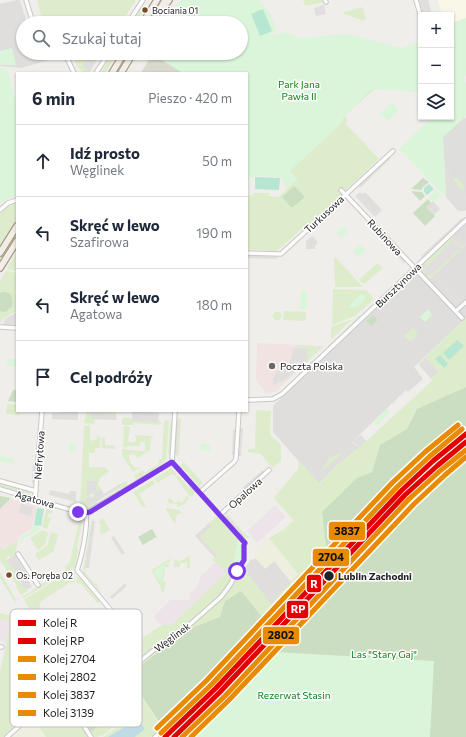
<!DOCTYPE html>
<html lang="pl">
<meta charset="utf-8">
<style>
:root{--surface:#fff;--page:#f2f2f3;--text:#1f2937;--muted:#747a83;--line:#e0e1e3}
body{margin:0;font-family:Commissioner,sans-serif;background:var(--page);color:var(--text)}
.controls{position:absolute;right:12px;top:12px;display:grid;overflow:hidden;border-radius:0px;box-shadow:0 1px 3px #0004}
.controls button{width:36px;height:36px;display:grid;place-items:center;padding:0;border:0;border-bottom:1px solid var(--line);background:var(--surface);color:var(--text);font:20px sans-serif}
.stop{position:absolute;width:12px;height:12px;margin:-9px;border:3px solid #7c3aed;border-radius:50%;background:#fff}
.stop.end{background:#7c3aed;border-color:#fff;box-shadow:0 1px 4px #0008}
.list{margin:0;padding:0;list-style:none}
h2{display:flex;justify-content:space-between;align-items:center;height:52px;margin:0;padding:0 16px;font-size:17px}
h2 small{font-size:13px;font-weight:400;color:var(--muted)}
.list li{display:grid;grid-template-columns:26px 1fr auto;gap:12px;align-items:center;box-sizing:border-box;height:72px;padding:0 16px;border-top:1px solid var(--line)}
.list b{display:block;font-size:15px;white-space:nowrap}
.list p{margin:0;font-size:13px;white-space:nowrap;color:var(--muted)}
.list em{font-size:13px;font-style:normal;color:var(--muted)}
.icon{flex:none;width:22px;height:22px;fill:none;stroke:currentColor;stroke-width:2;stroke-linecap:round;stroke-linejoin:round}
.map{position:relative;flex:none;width:466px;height:737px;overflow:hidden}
.search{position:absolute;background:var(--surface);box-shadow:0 1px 3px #0004;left:16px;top:16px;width:232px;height:44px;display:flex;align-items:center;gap:10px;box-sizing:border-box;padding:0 14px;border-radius:22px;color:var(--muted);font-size:15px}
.panel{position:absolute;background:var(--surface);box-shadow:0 1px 3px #0004;left:16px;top:72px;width:232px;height:340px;border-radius:0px}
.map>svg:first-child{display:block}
.residential{fill:#dfdedc}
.commercial{fill:#f1e3e1}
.industrial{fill:#ede4e9}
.education{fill:#f8f7e8}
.religious{fill:#dededc}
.construction{fill:#d9d9cd}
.farmland{fill:#efefdf}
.grass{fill:#ddeccb}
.forest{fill:#cbdec1}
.park{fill:#daf5da}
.pitch{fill:#b7e6d2}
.parking{fill:#e0dfde}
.water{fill:#bfdbe3}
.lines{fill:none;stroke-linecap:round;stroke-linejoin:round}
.street-casing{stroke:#c9c8c7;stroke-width:5.5}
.primary-casing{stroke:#a79c86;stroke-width:8}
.street{stroke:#fdfcfc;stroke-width:3.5}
.primary{stroke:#f3ede7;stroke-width:5.5}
.rail-1-casing{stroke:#fff;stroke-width:8}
.rail-2-casing{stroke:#fff;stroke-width:8}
.rail-3-casing{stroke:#fff;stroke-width:8}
.rail-4-casing{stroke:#fff;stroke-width:8}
.rail-5-casing{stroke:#fff;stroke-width:8}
.rail-6-casing{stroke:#fff;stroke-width:8}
.rail-1{stroke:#e50000;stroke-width:5}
.rail-2{stroke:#e50000;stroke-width:5}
.rail-3{stroke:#e98a03;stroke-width:5}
.rail-4{stroke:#e98a03;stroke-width:5}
.rail-5{stroke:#e98a03;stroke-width:5}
.rail-6{stroke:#e98a03;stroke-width:5}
.route{stroke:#7c3aed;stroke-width:5}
.bus-dot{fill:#7a4b2a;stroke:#fff;stroke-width:1.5}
.poi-dot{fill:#6a6968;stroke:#fff;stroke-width:1.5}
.stop-dot{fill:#222;stroke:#fff;stroke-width:1.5}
.labels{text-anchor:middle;stroke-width:3;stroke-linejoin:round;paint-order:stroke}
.bus-label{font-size:9px;fill:#222;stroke:#fff;text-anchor:start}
.park-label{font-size:10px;fill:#0c8416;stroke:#fff}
.street-label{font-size:10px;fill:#222;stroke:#fff}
.poi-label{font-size:10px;fill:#222;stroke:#fff;text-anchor:start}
.stop-label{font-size:10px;font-weight:bold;fill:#222;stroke:#fff;text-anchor:start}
.key{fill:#fff;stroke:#bdbdbd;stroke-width:1}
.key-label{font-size:11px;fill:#222}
.line-badge{stroke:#fff;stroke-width:1.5}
.badge-label{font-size:11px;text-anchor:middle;font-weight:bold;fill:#fff}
.pale-badge-label{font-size:11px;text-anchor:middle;font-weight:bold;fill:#111}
</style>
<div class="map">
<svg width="466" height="737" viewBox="0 0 466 737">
<rect width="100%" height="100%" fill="#f0eeeb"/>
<g class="residential">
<path d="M16,0h4l7,23h-4v30h28l5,5 -35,10 -21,-2v-62z"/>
<path d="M466,224v94l-52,49 9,12 -15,13 -2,-2 -54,52 7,6 -23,18 -17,18 -46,-52v-26z"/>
<path d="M255,558l19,3 17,21 -20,23 -27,-36 7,-10 2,1z"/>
</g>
<g class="commercial">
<path d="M257,343l67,3 -49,46 -9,1 -10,-13z"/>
<path d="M10,499l27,7 -5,22 -13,9 -1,3 -17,10 -1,-2v-39z"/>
</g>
<g class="industrial">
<path d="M275,505l11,12 -29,26 -10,-12z"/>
<path d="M216,562l10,11 -55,52h-9l-5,-3 -3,-6 16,-16h19l1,-7 7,-6 3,-10z"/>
<path d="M0,619l11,3 -4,21 -7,-2z"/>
</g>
<path class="education" d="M438,0h28v18l-15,5v-8h-9z"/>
<path class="religious" d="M465,117l1,2v91l-1,1h-7l-12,-14 -3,-60z"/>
<path class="construction" d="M152,54l31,19h-42z"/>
<g class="farmland">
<path d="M269,538l29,36 -7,8 -16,-21 -10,8 -12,-14z"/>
<path d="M31,716l15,21h-37z"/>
</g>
<g class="grass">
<path d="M37,0h99l-15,23h-78z"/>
<path d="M303,0h20l1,2 -19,4z"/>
<path d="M143,5l3,2 -1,1 -1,-1 -2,3 1,1 -7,12h-5z"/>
<path d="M362,7l4,11 -2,3 -22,-8z"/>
<path d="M69,53h32l-12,20c-12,0 -13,-13 -20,-20z"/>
<path d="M113,53h5l-13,20h-5z"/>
<path d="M421,75v19l-2,-2 -44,-3 -31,27 4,4 -3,3 34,36 -71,66 -1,-1 -28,25 -4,2 -28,-2v-54l6,1v-3h16v3l10,1 9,-9 -5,-6v-4l55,-80z"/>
<path d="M456,177l8,8 -1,2 2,1 -3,3 -9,-11z"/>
<path d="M17,202v19l-17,25v-32l7,-8z"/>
<path d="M17,231v5l-17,28v-6z"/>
<path d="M454,236l1,1 -28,28 -4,-2 13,-10v-3l15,-13z"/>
<path d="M456,238l-1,2 9,6 2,-2v1l-4,4 -9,-7 -29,28 2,2 -2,1 -3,-4 6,-4z"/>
<path d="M459,249l2,1 -31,29 -4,-3 2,-2 2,2z"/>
<path d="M17,251v20l-10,-2z"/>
<path d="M336,258l27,29h-28l-1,-28z"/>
<path d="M377,263l6,5 -19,16 -5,-4z"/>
<path d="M6,271l11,2v15l-2,4 2,1v18l-13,7 -4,5v-42z"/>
<path d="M333,289l33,1 7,8v2l-18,16 -23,9z"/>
<path d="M284,311l22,1v7l-2,2 -21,-1z"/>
<circle cx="277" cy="316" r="4.5"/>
<path d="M359,316l2,1 -33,31v-2z"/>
<path d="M466,318v69l-49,22 -10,20 -27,16 -8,27 -15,6 -35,34 4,35 -50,58 4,5 -87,91 -42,36h-16l10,-8 -7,-10 -30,18h-5l18,-12 -4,-6 -6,4 1,4c-4,6 -11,10 -18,10l-4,-5 27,-17 -17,-26 16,-6 12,-8 30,47 80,-74 29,-25 -26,-32 -16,10 -4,16 -32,12 -48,36 -3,-3 -1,1 -13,-5 -4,-6 42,-27h9l55,-52 -10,-11 -4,-2 5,-5 -17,-18 11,-11 -2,-3 8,-7 26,28 1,14 -5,7 -7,14 2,3 10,-13 27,35 27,-30 -29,-36 14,-8 10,-10 -19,-22 24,-29v-10l22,25 16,-18 16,-12 81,-74 -2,-1 8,-7 -13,-14 -7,7 -1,-1z"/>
<path d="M353,319l-22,20v-12z"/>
<path d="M413,328l5,5 -7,9 -7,-6z"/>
<path d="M300,345l14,1v2h4l1,-2h4l-24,23 -2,-3v-1l3,1 5,-5 2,-12 -10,-1z"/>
<path d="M7,404l10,1v6h2v4l-13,-1z"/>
<path d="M256,410l15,1 -1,23 11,11v16l-9,7 -11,-14 -13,-2v-3h7z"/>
<path d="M87,411h29v3l-21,-2 -3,4 1,3h2l-1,5 -10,-1z"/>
<path d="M125,417l7,1v2l26,2v-3l3,4 -3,2 -24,-2v2h-12v-6z"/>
<path d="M176,418h5l-2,38 -5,-1v-1h3l2,-34h-3z"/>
<path d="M166,420h3l-3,40 -4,4 -26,16 -2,-5 9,-5 1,3 15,-9 -1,-3 4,-3 2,-35z"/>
<path d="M170,420l2,2 -2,33h-2z"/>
<path d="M90,425v14l2,2 5,-2v-4l4,3 -1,10h-5v5h-6v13l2,2 2,-1c8,0 12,-1 16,5l-9,6 -2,6 3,5 -7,4v3c-3,-4 1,-10 2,-15l-6,14 1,2 -2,9 32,-20 -1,-2 6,-3 2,4 -6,3h-2l-22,13 -1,3 -13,6 -4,-2 4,-82z"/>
<path d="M124,426l6,1 -2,14 3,2 5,-2v-4l-2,-2 19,1v2h-2l-1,12 -14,9 1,-2 -3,-3 -2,1h-3c-1,6 4,10 7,14l4,-2v1l-7,4 -11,-17v-6h5v1l18,1v-9l-5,-1v5h-13v2l-4,-1z"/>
<path d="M102,438h3v7l10,1v3l-13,-1z"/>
<path d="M344,452l-23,20 8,-14z"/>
<path d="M184,462l19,21 -5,5 -2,-2 2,-1 -15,-17 -2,2 -2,-3z"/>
<path d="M171,468l6,6 -2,2 -3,-2 -15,9 -2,-4z"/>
<path d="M178,475l10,12 2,-2 5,5 -1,4 -4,3 -14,-19z"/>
<path d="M153,480l2,4 -16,10 8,14 -2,-1 -2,1 -10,-16z"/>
<path d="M0,482l30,9v3l-30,-8z"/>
<path d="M186,495l3,4 -6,6 -6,2v-3l-9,-1 1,-6 6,6 4,-2 2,2 5,-5 -1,-2z"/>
<path d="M166,508l13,2 2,2 -1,2h-3l-2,10 -9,-14z"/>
<path d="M46,509l7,1 -1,4 -3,-1 -1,4 3,1 -4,11 -5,-2z"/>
<path d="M227,514l18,20 5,3 -5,2 -3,-2 2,-2 -17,-18 -2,2 -1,-2z"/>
<path d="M76,517l6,5 -5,25 1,5 -3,15 -51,31 -2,-1 44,-28 -1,-3 4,-2 10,-41 -1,-2h-3z"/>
<path d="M93,518l1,2 -2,1 -7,51 10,12h2v2l4,6v1l-18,-21 8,-50z"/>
<path d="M103,518l7,12 -7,4 -5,-3h2l1,-7h-2l1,-4z"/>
<path d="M43,530l5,3 -3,12 -7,5 -8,-12z"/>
<path d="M51,532l6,2 1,1 -4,16 -15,9 -4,-5 1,-2 11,-7z"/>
<path d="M18,540l-2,11 1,3 -1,1 9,14h-1l-9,-14 -5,3 -1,-2 -3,2 20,32 2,1 -7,4 -5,-8 1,-1 -17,-26v-13l2,3z"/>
<path d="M171,555l-3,12h-3l-2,14 3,1 -3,12 -3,-8 -9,-16 19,-11 -1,-3z"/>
<path d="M187,555l3,3v10h-3v-5h-7v4h-6v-6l3,-2 2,3 9,-5z"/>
<path d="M0,572l15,26 1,6 -16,-26z"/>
<path d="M68,574l3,5 4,-2 -1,6 -3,-1 -30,19 -2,5 3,4 -2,2 7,12 3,-1 2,3 -3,2 16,27 7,6 21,8 4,-1 1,3 27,-10 10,3c-11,8 -22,15 -35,20 -20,9 -44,12 -64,24 -12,7 -21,20 -32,29h-4v-65l11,-50 -11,-3v-6l22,7 7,9h5l3,-2 1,-5 -2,-4 -7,-4 1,-4 -6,-10 39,-25z"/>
<path d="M77,577h3l20,25 -3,1 -16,-19 -5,-1z"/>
<path d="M61,701l7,2 20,34h-42l-15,-21 4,-3z"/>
</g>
<g class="forest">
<path d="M423,178l6,4 -7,6v2l-11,-1z"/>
<path d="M294,186l11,11 -12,10h-2l-9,-10z"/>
<path d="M411,191l11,1 3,4 -5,5z"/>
<path d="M428,199l3,4 -4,5 8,8 -10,10 -12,-13z"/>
<path d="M2,292c10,0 12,6 10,15l-7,5 -5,-1v-18z"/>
<path d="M373,315l5,5 -7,6 -5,-5z"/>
<path d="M466,387v39l-49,41 -30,28 -44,48 -17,4 -4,-35 35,-34 15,-6 8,-27 27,-16 10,-20z"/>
<path d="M13,390h4v12l-9,-1z"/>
<path d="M466,447v290h-283l30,-31 62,-57 56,-60 23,-22 6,-16 83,-85z"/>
<path d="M0,496l11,2 -11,11z"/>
<path d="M152,529l6,10 -2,-2 -13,8 -5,-8z"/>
<path d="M241,591l26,32 -29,25 -79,74 -31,-47 61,-46 31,-12 5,-16z"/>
<path d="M100,689l17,26 -27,17 -16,-26 -2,-6 2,-3z"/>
</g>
<g class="park">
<path d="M180,0h79l14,18 -3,1 3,1c4,9 4,9 -3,16l14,-4 16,6 47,-4 54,14 20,-6v52l-2,-2 -47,-3 -28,27 -2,7 -52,48 8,8 -10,9 -5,-6v-4l-25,-2 -11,3v-106h-64l-31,-19 89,-1v-30h-73z"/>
<path d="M466,18v57l-2,2 2,7v32l-23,21 3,60 -47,-48 34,-32h18v-94z"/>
<path d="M12,48l4,17h-16v-14z"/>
<path d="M0,68h7l10,39v89l-10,3 -7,5z"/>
<path d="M391,102l8,8 -11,11 -9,-8 9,-5z"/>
<path d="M436,190l5,6 -6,5 -5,-1 -1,-3z"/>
<path d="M343,226l5,6 -7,6 -5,-5z"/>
<path d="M360,244l6,6 -8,7 -5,-6z"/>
<path d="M301,290l6,1v18h-7z"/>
<path d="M360,294l5,1v4l-8,8 -8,1v-2z"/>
<path d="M428,309l4,6 -7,7 -5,-5z"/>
<rect x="7" y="359" width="10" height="7"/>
<path d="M387,409h2l1,3 -11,12 -4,1v-5z"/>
<path d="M69,443h7l-1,9h-6z"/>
<rect x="201" y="444" width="9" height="7"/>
<path d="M0,456l13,3v5l-13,-3z"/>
<path d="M33,525l7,2v2l-21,13 1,-4 12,-8z"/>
<path d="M238,540l5,4 1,14 -12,10z"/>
<path d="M170,561l-2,4 -3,-1 -4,19 -8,-12z"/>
<path d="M276,652l158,9 -4,76h-239l40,-38z"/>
</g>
<g class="pitch">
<path d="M263,9l9,22 -12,5 -9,-22z"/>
<path d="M255,177l25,1 -1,12 -24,-1z"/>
<path d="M429,184l5,5 -7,6 -3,-3v-4z"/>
<path d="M457,340l7,6 -15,14 -6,-7z"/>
<path d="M440,355l8,9 -4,4 -9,-9z"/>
<path d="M37,508l7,1 -3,17 -7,-1z"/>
</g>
<g class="parking">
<path d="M419,0h9l4,15h-11l-2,-4 3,-1z"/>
<path d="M324,5l2,9 -10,2 -2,-8z"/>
<path d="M87,59l8,4 -5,8 -8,-5z"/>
<path d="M389,156l2,2 -31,30 -2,-3z"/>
<path d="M446,167h6l-1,13 15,16v9l-3,3 -15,-15h-2z"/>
<path d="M360,192l2,2 3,-2 17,18 -7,7 -20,-21z"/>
<path d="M433,201l7,8 -6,6 -8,-8z"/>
<path d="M462,218l2,2 -41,38 -2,-2z"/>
<path d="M369,222l15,16 -2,2 -15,-16z"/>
<path d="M461,234l5,6v4l-5,3 -7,-7z"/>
<path d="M312,236l6,7 -3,3v3h-9v-8z"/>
<path d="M453,242l6,7 -29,27 -6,-6z"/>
<path d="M390,245l16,16 -2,2 -16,-16z"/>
<path d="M247,255l30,2v2l-30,-1z"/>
<path d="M444,276l20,21 -8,8 -21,-21z"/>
<path d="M17,312v16l-15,-1 3,-8z"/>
<path d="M293,348l15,1 -2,12 -6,6 -3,-2 2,3 -14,12 -12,5v-6l3,-6 13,-10 3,-7z"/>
<path d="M426,358l13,14 -8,7 -12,-14z"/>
<path d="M61,411h17v9l-26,-1v-6h9z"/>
<path d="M91,411l25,3 1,6 -25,-1v-3h-2z"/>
<path d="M132,411l27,2 -1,9 -26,-1z"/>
<path d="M176,420h3l-2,34h-3z"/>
<path d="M240,428l3,1 -2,27h-3z"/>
<path d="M233,430h3l-1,25h-3z"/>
<path d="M351,434l5,5 5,-4 5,6 -7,7 -11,-12z"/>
<path d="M33,461h3l-1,22h-3z"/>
<path d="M263,470l2,2 -22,19 -2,-2z"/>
<path d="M87,481h10l-1,10h-3v2l-3,2h-3z"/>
<path d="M120,484l1,2 -32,20 -4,-7 5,-3 1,2 3,-2 -1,-3 8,-4 3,5z"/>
<path d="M50,490l19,4 1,-3h6v11l-27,-7z"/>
<path d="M21,504l12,3 -2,9 -12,-3z"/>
<path d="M227,517l17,18 -2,2 -17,-18z"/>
<path d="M92,521h3l-6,47h-4z"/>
<path d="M209,523l3,3 -12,11 17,18 -2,3 -20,-22z"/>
<path d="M114,536l11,17 -3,2 -11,-17z"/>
<path d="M15,555l15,24 -2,1 4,7 -6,3 -19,-30z"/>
<path d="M125,583l2,3 -15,13 -2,-2z"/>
<path d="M298,587l5,5 -19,19 -5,-5z"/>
</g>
<path class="water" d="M138,719l7,10 -10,8h-27z"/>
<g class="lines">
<defs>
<g id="street">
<path d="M26,0l7,23"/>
<path d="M325,0l1,2"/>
<path d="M416,0l5,17"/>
<path d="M128,23l15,-23"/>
<path d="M61,53l7,7 6,13"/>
<path d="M96,73l13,-20"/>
<path d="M341,190l121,128"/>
<path d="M0,210l8,-7 9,-3"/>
<path d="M247,253l34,1 112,-103"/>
<path d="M456,311l10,-9"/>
<path d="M0,327l17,1"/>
<path d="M247,400l26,-1 9,-5 184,-174"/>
<path d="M0,481l36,10"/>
<path d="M0,489l78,23 8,1 86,-51"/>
<path d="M200,492l34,-30 2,-3 3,-48"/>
<path d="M35,499l7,-88"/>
<path d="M86,513c2,14 -4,43 -9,57l37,44"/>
<path d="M220,515l49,-45"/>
<path d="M18,554l20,31"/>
<path d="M0,647h2"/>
<path d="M68,698l9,17 14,22"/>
<path d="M7,737l30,-27 23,-10 39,-13 22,-10 34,-28 33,-23 33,-29 9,-12 14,-25v-15l1,-2 -73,-81 3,-51"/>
<path d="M155,737l43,-38 87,-91"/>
</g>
<g id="primary">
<path d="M163,8l6,-8"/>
<path d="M143,23l14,-23"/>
<path d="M152,23l13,-23"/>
<path d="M112,73l12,-20"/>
<path d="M121,73l12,-20"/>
<path d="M0,253l17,-27"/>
<path d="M0,268l17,-27"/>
</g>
</defs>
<use href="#street" class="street-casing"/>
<use href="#primary" class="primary-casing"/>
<use href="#street" class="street"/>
<use href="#primary" class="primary"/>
<defs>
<path id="rail-1" d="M165,737l51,-49 185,-197 32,-30 33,-27"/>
<path id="rail-2" d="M174,737l46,-45 185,-197 32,-29 29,-24"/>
<path id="rail-3" d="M161,733l51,-49 185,-197 32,-30 33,-28"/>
<path id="rail-4" d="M182,737l43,-41 184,-197 32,-29 25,-20"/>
<path id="rail-5" d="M157,728l50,-48 185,-197 33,-31 33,-27"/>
<path id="rail-6" d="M191,737l38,-37 185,-196 31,-29 21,-18"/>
</defs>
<use href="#rail-1" class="rail-1-casing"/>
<use href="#rail-2" class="rail-2-casing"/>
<use href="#rail-3" class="rail-3-casing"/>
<use href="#rail-4" class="rail-4-casing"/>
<use href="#rail-5" class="rail-5-casing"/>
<use href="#rail-6" class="rail-6-casing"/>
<use href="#rail-1" class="rail-1"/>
<use href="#rail-2" class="rail-2"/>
<use href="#rail-3" class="rail-3"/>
<use href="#rail-4" class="rail-4"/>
<use href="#rail-5" class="rail-5"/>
<use href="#rail-6" class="rail-6"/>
</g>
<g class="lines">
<path class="route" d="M78,512l6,1 6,-1 82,-50 73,81 -1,2v15l-7,11"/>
</g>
<g class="bus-dot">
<circle cx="145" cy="10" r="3.5"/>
<circle cx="9" cy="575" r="3.5"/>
</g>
<circle class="poi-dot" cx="272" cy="366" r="4"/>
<circle class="stop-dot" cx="329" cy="576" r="5.5"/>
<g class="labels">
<g class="bus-label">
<text x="152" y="14">Bociania 01</text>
<text x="16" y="579">Os. Poręba 02</text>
</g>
<g class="park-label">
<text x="299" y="88">Park Jana<tspan x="299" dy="12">Pawła II</tspan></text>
<text x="384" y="658">Las "Stary Gaj"</text>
<text x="294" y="699">Rezerwat Stasin</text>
</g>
<g class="street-label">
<text transform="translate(324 214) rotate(-43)" y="4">Turkusowa</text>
<text transform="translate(385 237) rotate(47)" y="4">Rubinowa</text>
<text transform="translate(398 285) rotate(-44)" y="4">Bursztynowa</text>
<text transform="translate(39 455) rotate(-86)" y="4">Nefrytowa</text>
<text transform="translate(245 493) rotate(-42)" y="4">Opalowa</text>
<text transform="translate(35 499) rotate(16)" y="4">Agatowa</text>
<text transform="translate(172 637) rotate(-37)" y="4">Węglinek</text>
</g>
<g class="poi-label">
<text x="280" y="370">Poczta Polska</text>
</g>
<g class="stop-label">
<text x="338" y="580">Lublin Zachodni</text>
</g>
</g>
<rect x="10" y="609" width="132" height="118" rx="6" class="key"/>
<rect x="18" y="620" width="18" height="6" fill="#e50000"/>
<rect x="18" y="638" width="18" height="6" fill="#e50000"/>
<rect x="18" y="656" width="18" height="6" fill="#e98a03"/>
<rect x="18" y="674" width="18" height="6" fill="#e98a03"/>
<rect x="18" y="692" width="18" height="6" fill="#e98a03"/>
<rect x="18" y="710" width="18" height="6" fill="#e98a03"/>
<g class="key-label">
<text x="43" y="627">Kolej R</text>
<text x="43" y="645">Kolej RP</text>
<text x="43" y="663">Kolej 2704</text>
<text x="43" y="681">Kolej 2802</text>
<text x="43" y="699">Kolej 3837</text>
<text x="43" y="717">Kolej 3139</text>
</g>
<g class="line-badge">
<rect x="328" y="521" width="38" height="20" rx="4" fill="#e98a03"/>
<rect x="312" y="548" width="38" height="19" rx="4" fill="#e98a03"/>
<rect x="306" y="574" width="16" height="19" rx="4" fill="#e50000"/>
<rect x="286" y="600" width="23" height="19" rx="4" fill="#e50000"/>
<rect x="262" y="626" width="38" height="19" rx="4" fill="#e98a03"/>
</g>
<g class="badge-label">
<text x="314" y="588">R</text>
<text x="298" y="613">RP</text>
</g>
<g class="pale-badge-label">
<text x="347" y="535">3837</text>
<text x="331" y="561">2704</text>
<text x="281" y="639">2802</text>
</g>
</svg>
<div class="controls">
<button>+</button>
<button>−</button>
<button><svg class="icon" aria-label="layers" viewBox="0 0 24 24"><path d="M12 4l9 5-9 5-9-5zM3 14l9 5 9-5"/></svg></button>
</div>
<div class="stop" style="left:237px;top:571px"></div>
<div class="stop end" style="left:78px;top:512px"></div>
<div class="search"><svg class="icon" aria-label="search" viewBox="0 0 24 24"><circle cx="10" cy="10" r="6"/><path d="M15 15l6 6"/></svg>Szukaj tutaj</div>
<section class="panel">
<h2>6 min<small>Pieszo · 420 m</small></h2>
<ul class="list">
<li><svg class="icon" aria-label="ahead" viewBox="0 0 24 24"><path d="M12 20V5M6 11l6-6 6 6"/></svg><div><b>Idź prosto</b><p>Węglinek</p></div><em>50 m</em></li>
<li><svg class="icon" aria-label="left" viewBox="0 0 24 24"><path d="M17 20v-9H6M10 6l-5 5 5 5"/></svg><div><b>Skręć w lewo</b><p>Szafirowa</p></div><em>190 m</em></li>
<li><svg class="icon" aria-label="left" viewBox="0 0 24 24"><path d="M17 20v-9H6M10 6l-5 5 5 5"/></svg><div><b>Skręć w lewo</b><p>Agatowa</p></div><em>180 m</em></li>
<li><svg class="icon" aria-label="arrive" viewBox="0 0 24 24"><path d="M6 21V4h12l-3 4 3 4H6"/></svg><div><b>Cel podróży</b></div></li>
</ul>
</section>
</div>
